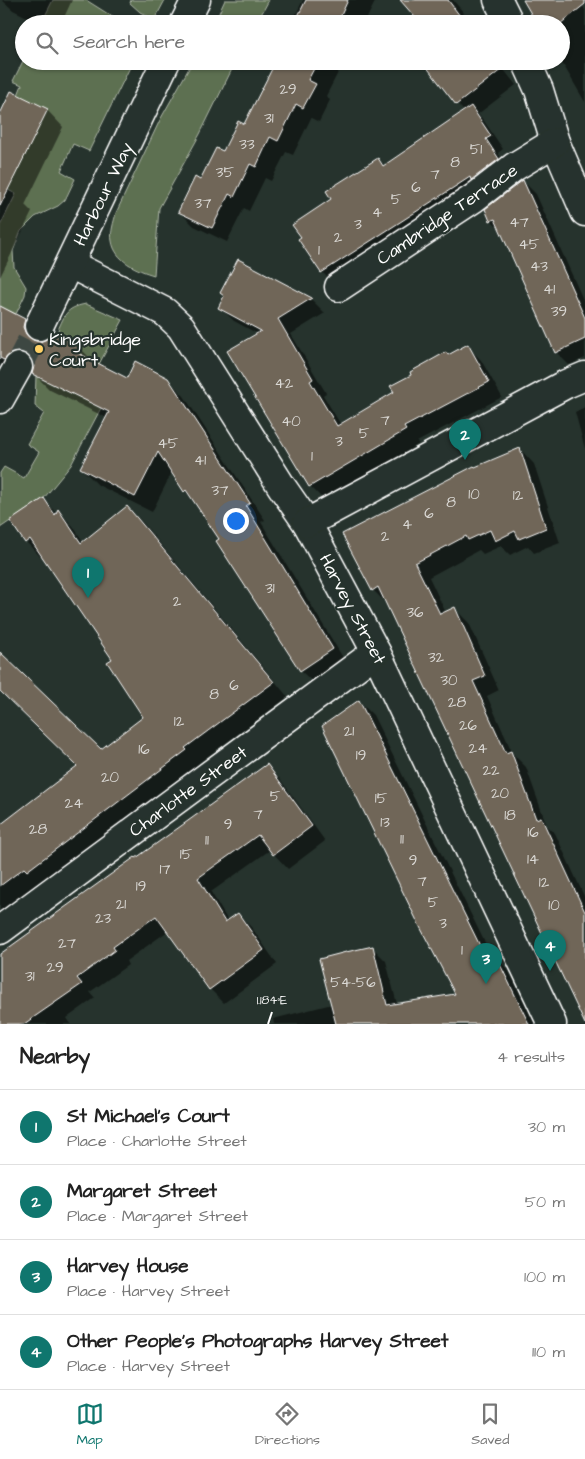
<!DOCTYPE html>
<meta charset="utf-8">
<style>
:root{--surface:#fff;--page:#f2f2f2;--text:#222;--muted:#767676;--line:#e0e0e0;--accent:#0f766e}
body{margin:0;font-family:"Architects Daughter",sans-serif;background:var(--page);color:var(--text)}
.you{position:absolute;left:235px;top:520px;width:18px;height:18px;margin:-12px;border:4px solid #fff;border-radius:50%;background:#1a73e8;box-shadow:0 0 0 8px #1a73e833}
.badge{display:grid;place-items:center;width:32px;height:32px;border-radius:50%;background:var(--accent);color:#fff;font-size:16px;font-weight:700}
.pin{position:absolute;translate:-50% -41px;filter:drop-shadow(0 1px 2px #0008)}
.pin::after{content:'';position:absolute;top:26px;width:18px;height:15px;background:inherit;clip-path:polygon(0 0,100% 0,50% 100%)}
.list{margin:0;padding:0;list-style:none}
h2{display:flex;justify-content:space-between;align-items:center;height:65px;margin:0;padding:0 20px;font-size:21px}
h2 small{font-size:16px;font-weight:400;color:var(--muted)}
.list li{display:grid;grid-template-columns:32px 1fr auto;gap:15px;align-items:center;box-sizing:border-box;height:75px;padding:0 20px;border-top:1px solid var(--line)}
.list b{display:block;font-size:19px;white-space:nowrap}
.list p{margin:0;font-size:16px;white-space:nowrap;color:var(--muted)}
.list em{font-size:16px;font-style:normal;color:var(--muted)}
.icon{flex:none;width:28px;height:28px;fill:none;stroke:currentColor;stroke-width:2;stroke-linecap:round;stroke-linejoin:round}
.map{position:relative;flex:none;width:585px;height:1024px;overflow:hidden}
.search{position:absolute;background:var(--surface);box-shadow:0 1px 4px #0004;left:15px;right:15px;top:15px;height:55px;display:flex;align-items:center;gap:12px;box-sizing:border-box;padding:0 18px;border-radius:28px;color:var(--muted);font-size:19px}
.sheet{height:365px;background:var(--surface)}
nav{display:flex;justify-content:space-around;align-items:center;box-sizing:border-box;height:70px;border-top:1px solid var(--line);background:var(--surface);font-size:14px;color:var(--muted)}
nav a{display:grid;justify-items:center;gap:2px}
nav .on{color:var(--accent)}
.map>svg:first-child{display:block}
.grass{fill:#5d6f51;stroke:#aeb7a8}
.shadow{fill:#0007}
.building{fill:#706658;stroke:#fff}
.lines{fill:none;stroke-linecap:round;stroke-linejoin:round}
.minor-tunnel{stroke:#3c4742;stroke-width:28;stroke-dasharray:28 14;stroke-linecap:butt}
.minor-casing{stroke:#fff;stroke-width:31}
.minor{stroke:#26332d;stroke-width:28}
.ticks{fill:none;stroke:#fff;stroke-width:2}
.poi-dot{fill:#ffd166;stroke:#26332d;stroke-width:2}
.labels{text-anchor:middle;stroke-width:4.5;stroke-linejoin:round;paint-order:stroke}
.number-label{font-size:15px;fill:#dbd9d5}
.street-label{font-size:18px;fill:#fff;stroke:#26332d}
.poi-label{font-size:18px;fill:#fff;stroke:#26332d;text-anchor:start}
.ticks-label{font-size:12px;text-anchor:middle;fill:#fff;stroke:#26332d;stroke-width:4.5;stroke-linejoin:round;paint-order:stroke}
</style>
<div class="map">
<svg width="585" height="1024" viewBox="0 0 585 1024">
<rect width="100%" height="100%" fill="#26332d"/>
<filter id="ink" filterUnits="userSpaceOnUse"><feTurbulence type="fractalNoise" baseFrequency=".02" numOctaves="2"/><feDisplacementMap in="SourceGraphic" scale="10" xChannelSelector="R" yChannelSelector="G"/><feConvolveMatrix kernelMatrix="1 2 1 2 8 2 1 2 1" color-interpolation-filters="sRGB"/></filter>
<g filter="url(#ink)">
<g class="grass">
<path d="M53,0h33l38,24h-83z"/>
<path d="M131,0h34l-9,17 -5,1 -11,-6 -10,-9z"/>
<path d="M225,0h44l-13,24h-42z"/>
<path d="M24,59v2h109l-44,90 -16,-7 -12,27 14,8 -10,21 -7,6 -23,11 -14,14 -8,20 1,16 12,20 -1,8 -9,19 -16,-8v-80l16,-32 -8,-4 10,-95 4,-10 -9,-4z"/>
<path d="M193,61h43l-36,73 -41,74 -5,67c-17,-5 -39,-14 -42,-34 -2,-9 2,-19 4,-28l44,-93z"/>
<path d="M86,304l37,16 -24,44 -23,-12 3,-6 -23,-12c9,-18 8,-26 30,-30z"/>
<path d="M36,375l65,33 -30,57 -27,33 -44,30v-55l4,-6 20,11 15,-26 -12,-8 17,-31 -9,-7z"/>
</g>
<g class="shadow">
<path d="M2,0h70l-11,24h-20l-28,-14z"/>
<path d="M303,0h73l-12,24h-73z"/>
<path d="M402,0h51l11,13 -2,2 6,9h-45z"/>
<path d="M524,0h55l6,10v92l-24,-41v-37h-23z"/>
<path d="M277,61h67l-18,35 4,4 -11,22 -8,-4 -18,37 -7,-3 -15,29 -6,-3 -16,33 -5,-3 -17,34 -33,-16 -15,-15 21,-30 45,-55z"/>
<path d="M497,61l19,24 -38,29 6,7 19,28 -5,4 13,19 -176,113 -13,-13 11,-72 45,-41 7,7 80,-54 -8,-8z"/>
<path d="M47,110l16,17 -38,78 7,7 -32,65v-162z"/>
<path d="M523,181l13,13 49,110v54l-16,7 -13,-13 -54,-121 -11,-11z"/>
<path d="M238,261l73,38 14,14 -34,21 35,59 -3,2 18,30 54,-32 53,-37 19,-10 14,14 21,37 -85,45 2,2 -95,56 -14,-14 -81,-135 29,-17 -24,-13 -14,-14z"/>
<path d="M0,308l24,12 17,16 -1,7 39,4 16,16 32,16h40l17,17 81,124 -4,2 87,144 -30,21 -17,-16 -83,-129 3,-2 -25,-38 -11,-11 -13,-19 -20,40 -54,-27 -17,-17 26,-50 -57,-28 -17,-17 2,-5 -8,2 -6,5 -21,-10z"/>
<path d="M585,407v42l-10,-37z"/>
<path d="M520,449l14,15 26,79 -26,10 -6,-7 -18,9 -9,-9 -18,8 -4,-4 -50,27 17,36 9,-4 14,14 30,67 -12,6 26,58 13,13 21,59 8,7 30,65v121l-198,-415 -14,-14z"/>
<path d="M44,500l13,14 2,-2 14,14 11,17 43,-35 15,14 146,175 -89,66 2,3 -158,119 -3,-3 -40,30v-86l79,-59 -79,-77v-36l101,97 44,-34 -31,-58 -71,-104 -2,2 -15,-15z"/>
<path d="M359,701l14,14 120,244 2,-2 14,14 26,53h-261l-1,-5 59,-15 40,-57 14,14 11,43 60,-9z"/>
<path d="M266,765l14,14 45,62 -37,28 -18,-19 -59,42 17,29 10,-7 14,14 25,36 -53,39 -14,-14 -42,-58 -42,30 2,4 -38,27 5,6 -28,20 4,6h-71v-68z"/>
</g>
<g class="building">
<path d="M306,0h42l-11,24h-43z"/>
<path d="M400,0h48l18,24h-45z"/>
<path d="M523,0h62v4l-25,20h-23z"/>
<path d="M276,61h42l-10,19 8,4 -13,24 -7,-4 -18,37 -8,-4 -14,30 -6,-3 -16,33 -5,-3 -17,34 -34,-16 17,-35 5,3 16,-32 7,3 15,-30 6,3z"/>
<path d="M422,61h89v1l-55,43z"/>
<path d="M11,91l37,18 -48,97v-92z"/>
<path d="M471,106l20,30 -5,3 13,20 -28,21 -1,-3 -149,96 -23,-34 3,-2 -9,-12 39,-26 -5,-8 52,-33 5,8z"/>
<path d="M523,180l62,138v21l-30,14 -60,-134 -5,2 -5,-12z"/>
<path d="M238,259l74,39 -34,21 35,60 -3,2 27,45 57,-34 -4,-6 21,-11 -1,-3 36,-20 2,3 20,-11 21,38 -85,45 2,3 -97,57 -82,-136 34,-20 -43,-23 6,-12 -4,-3z"/>
<path d="M0,306l25,13 -2,8 3,7 7,6 7,2 7,-3 6,-6 27,13 -4,6 51,26 8,-17 33,17 82,125 -4,3 87,143 -33,22 -84,-130 3,-2 -33,-49 -2,2 -26,-40 -23,45 -55,-29 29,-56 -77,-38 2,-8 -2,-7 -7,-6 -8,-2 -7,3 -6,6 -4,-2z"/>
<path d="M520,448l26,80 -27,11 -4,-8 -20,10 -5,-11 -22,10 -2,-4 -51,27 25,51 15,-7 30,69 -12,5 33,72 5,-2 25,68 5,-2 44,95v112l-207,-437 -6,4 -30,-57 132,-68 1,1z"/>
<path d="M44,498l11,17 3,-6 23,34 46,-37 147,176 -89,66 2,2 -160,121 -3,-3 -24,18v-61l77,-59 -77,-75v-39l101,97 42,-32 -36,-55 5,-3 -82,-120 -5,4 -15,-22z"/>
<path d="M359,700l128,260 9,-4 33,68h-193l-17,-65 27,-7 27,-6 14,59 68,-11 -37,-71 -96,-197z"/>
<path d="M267,764l45,62 -39,29 -15,-20 -60,43 27,44 13,-9 26,37 -55,40 -53,-74 -43,31 2,3 -38,28 5,6 -58,40h-24v-70l135,-97 1,1 45,-32z"/>
</g>
<g class="lines">
<path class="minor-tunnel" d="M18,367l21,-41"/>
<defs>
<g id="minor">
<path d="M498,0l12,24"/>
<path d="M184,24l12,-24"/>
<path d="M526,61l13,29 16,52 30,70"/>
<path d="M70,264l95,48 16,15 101,160 25,36 69,129 176,372"/>
<path d="M339,287l135,-89 40,-31 41,-25"/>
<path d="M39,326l127,-265"/>
<path d="M0,399l18,-32"/>
<path d="M307,523l259,-139 19,-8"/>
<path d="M0,930l376,-278"/>
</g>
</defs>
<use href="#minor" class="minor-casing"/>
<use href="#minor" class="minor"/>
</g>
</g>
<path class="ticks" d="M268,1024l4,-12"/>
<circle class="poi-dot" cx="39" cy="349" r="5"/>
<g class="labels">
<g class="number-label">
<text x="288" y="94">29</text>
<text x="269" y="123">31</text>
<text x="247" y="149">33</text>
<text x="476" y="154">51</text>
<text x="455" y="167">8</text>
<text x="225" y="177">35</text>
<text x="435" y="179">7</text>
<text x="416" y="192">6</text>
<text x="396" y="204">5</text>
<text x="203" y="208">37</text>
<text x="377" y="217">4</text>
<text x="519" y="227">47</text>
<text x="358" y="229">3</text>
<text x="338" y="242">2</text>
<text x="529" y="249">45</text>
<text x="319" y="255">1</text>
<text x="539" y="271">43</text>
<text x="549" y="294">41</text>
<text x="559" y="316">39</text>
<text x="284" y="388">42</text>
<text x="385" y="425">7</text>
<text x="291" y="426">40</text>
<text x="364" y="438">5</text>
<text x="339" y="446">3</text>
<text x="168" y="448">45</text>
<text x="312" y="461">1</text>
<text x="200" y="465">41</text>
<text x="220" y="495">37</text>
<text x="474" y="499">10</text>
<text x="518" y="500">12</text>
<text x="451" y="507">8</text>
<text x="429" y="518">6</text>
<text x="407" y="529">4</text>
<text x="385" y="541">2</text>
<text x="270" y="593">31</text>
<text x="177" y="606">2</text>
<text x="415" y="617">36</text>
<text x="436" y="662">32</text>
<text x="449" y="685">30</text>
<text x="234" y="690">6</text>
<text x="214" y="699">8</text>
<text x="457" y="707">28</text>
<text x="179" y="726">12</text>
<text x="468" y="730">26</text>
<text x="349" y="736">21</text>
<text x="478" y="753">24</text>
<text x="144" y="754">16</text>
<text x="361" y="760">19</text>
<text x="491" y="775">22</text>
<text x="110" y="782">20</text>
<text x="500" y="798">20</text>
<text x="275" y="801">5</text>
<text x="381" y="803">15</text>
<text x="74" y="808">24</text>
<text x="258" y="819">7</text>
<text x="510" y="820">18</text>
<text x="385" y="827">13</text>
<text x="228" y="829">9</text>
<text x="38" y="834">28</text>
<text x="533" y="837">16</text>
<text x="402" y="844">11</text>
<text x="207" y="845">11</text>
<text x="186" y="859">15</text>
<text x="533" y="864">14</text>
<text x="413" y="865">9</text>
<text x="165" y="874">17</text>
<text x="422" y="886">7</text>
<text x="544" y="887">12</text>
<text x="141" y="891">19</text>
<text x="433" y="907">5</text>
<text x="121" y="909">21</text>
<text x="554" y="910">10</text>
<text x="103" y="923">23</text>
<text x="443" y="928">3</text>
<text x="67" y="948">27</text>
<text x="462" y="955">1</text>
<text x="55" y="972">29</text>
<text x="30" y="981">31</text>
<text x="353" y="987">54-56</text>
</g>
<g class="street-label">
<text transform="translate(103 194) rotate(-64)" y="6">Harbour Way</text>
<text transform="translate(447 214) rotate(-34)" y="6">Cambridge Terrace</text>
<text transform="translate(353 609) rotate(62)" y="6">Harvey Street</text>
<text transform="translate(188 791) rotate(-36)" y="6">Charlotte Street</text>
</g>
<g class="poi-label">
<text x="49" y="345">Kingsbridge<tspan x="49" dy="21">Court</tspan></text>
</g>
</g>
<g class="ticks-label">
<text x="272" y="1004">1.184°E</text>
</g>
</svg>
<div class="you"></div>
<div class="pin badge" style="left:88px;top:598px">1</div>
<div class="pin badge" style="left:465px;top:460px">2</div>
<div class="pin badge" style="left:486px;top:984px">3</div>
<div class="pin badge" style="left:550px;top:971px">4</div>
<div class="search"><svg class="icon" aria-label="search" viewBox="0 0 24 24"><circle cx="10" cy="10" r="6"/><path d="M15 15l6 6"/></svg>Search here</div>
</div>
<section class="sheet">
<h2>Nearby<small>4 results</small></h2>
<ul class="list">
<li><span class="badge">1</span><div><b>St Michael's Court</b><p>Place · Charlotte Street</p></div><em>30 m</em></li>
<li><span class="badge">2</span><div><b>Margaret Street</b><p>Place · Margaret Street</p></div><em>50 m</em></li>
<li><span class="badge">3</span><div><b>Harvey House</b><p>Place · Harvey Street</p></div><em>100 m</em></li>
<li><span class="badge">4</span><div><b>Other People's Photographs Harvey Street</b><p>Place · Harvey Street</p></div><em>110 m</em></li>
</ul>
</section>
<nav>
<a class="on"><svg class="icon" aria-label="map" viewBox="0 0 24 24"><path d="M3 6l6-2 6 2 6-2v14l-6 2-6-2-6 2zM9 4v14M15 6v14"/></svg>Map</a>
<a><svg class="icon" aria-label="directions" viewBox="0 0 24 24"><path d="M12 3l9 9-9 9-9-9zM9 14v-3h6M13 9l2 2-2 2"/></svg>Directions</a>
<a><svg class="icon" aria-label="saved" viewBox="0 0 24 24"><path d="M7 4h10v16l-5-4-5 4z"/></svg>Saved</a>
</nav>
